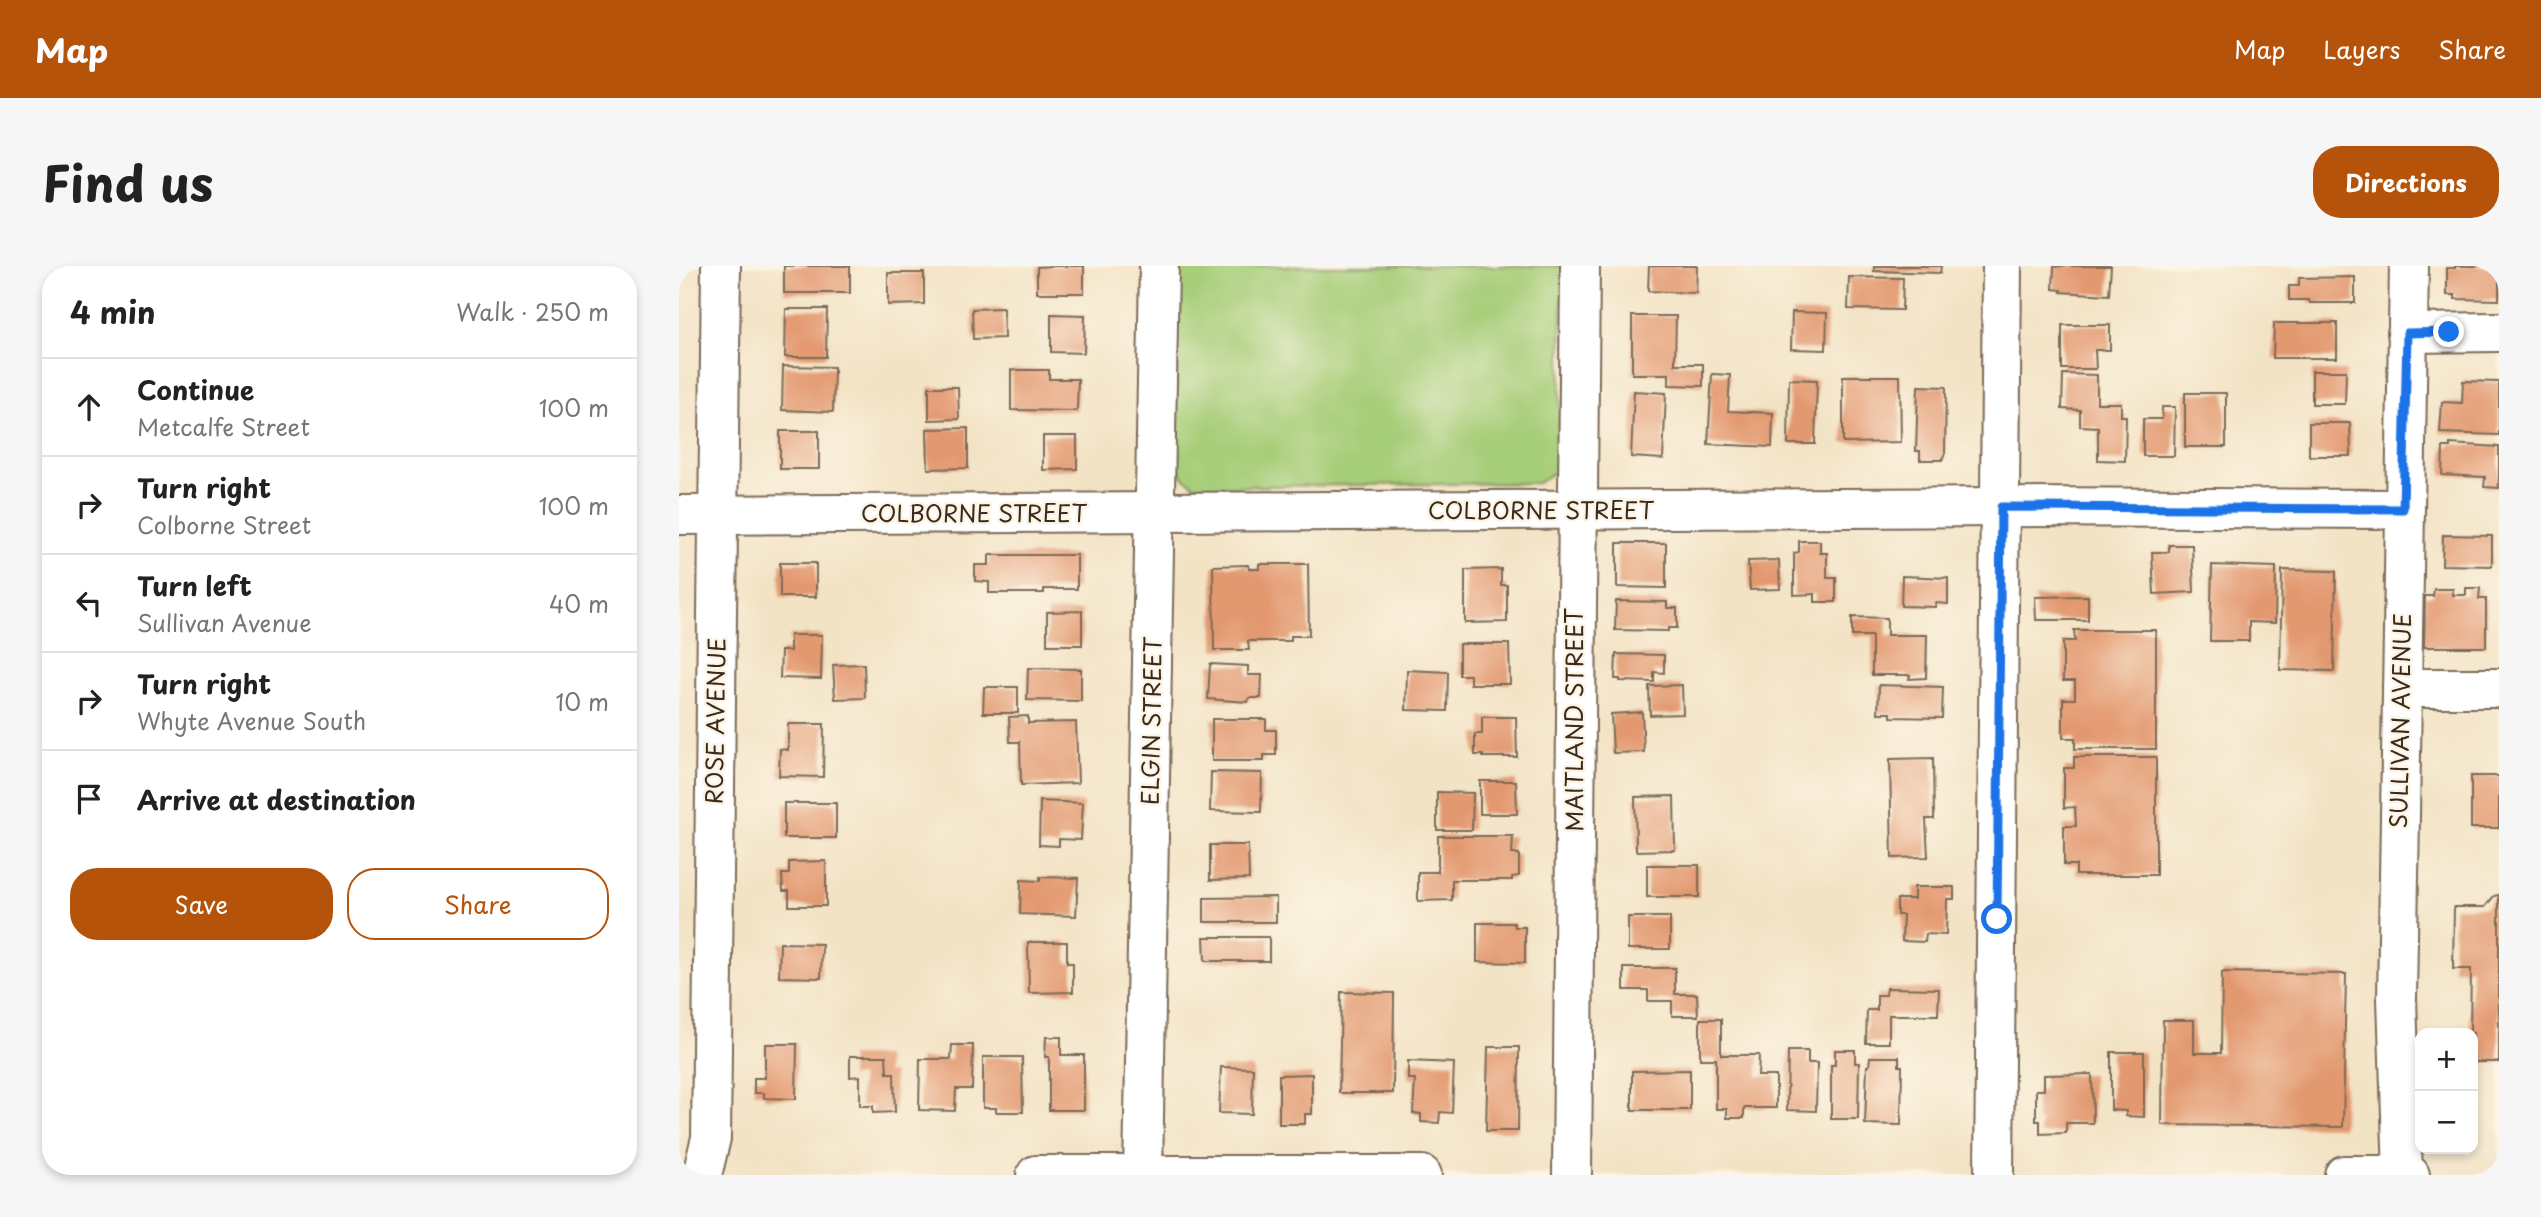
<!DOCTYPE html>
<meta charset="utf-8">
<style>
:root{--surface:#fff;--page:#f6f6f6;--text:#222;--muted:#767676;--line:#e0e0e0;--accent:#b45309}
body{margin:0;font-family:"Playpen Sans",sans-serif;background:var(--page);color:var(--text)}
.controls{position:absolute;right:21px;bottom:21px;display:grid;overflow:hidden;border-radius:14px;box-shadow:0 4px 10px #0003}
.controls button{width:63px;height:63px;display:grid;place-items:center;padding:0;border:0;border-bottom:2px solid var(--line);background:var(--surface);color:var(--text);font:35px sans-serif}
.stop{position:absolute;width:21px;height:21px;margin:-16px;border:5px solid #1a73e8;border-radius:50%;background:#fff}
.stop.end{background:#1a73e8;border-color:#fff;box-shadow:0 2px 7px #0008}
.list{margin:0;padding:0;list-style:none}
h2{display:flex;justify-content:space-between;align-items:center;height:91px;margin:0;padding:0 28px;font-size:30px}
h2 small{font-size:23px;font-weight:400;color:var(--muted)}
.list li{display:grid;grid-template-columns:46px 1fr auto;gap:21px;align-items:center;box-sizing:border-box;height:98px;padding:0 28px;border-top:2px solid var(--line)}
.list b{display:block;font-size:26px;white-space:nowrap}
.list p{margin:0;font-size:23px;white-space:nowrap;color:var(--muted)}
.list em{font-size:23px;font-style:normal;color:var(--muted)}
.actions{display:flex;gap:14px;padding:21px 28px}
.actions a{flex:1;padding:16px 0;border:2px solid var(--accent);border-radius:28px;text-align:center;font-size:24px;color:var(--accent)}
.actions .main{background:var(--accent);color:#fff}
.icon{flex:none;width:38px;height:38px;fill:none;stroke:currentColor;stroke-width:2;stroke-linecap:round;stroke-linejoin:round}
.map{position:relative;flex:none;width:1820px;height:909px;overflow:hidden;border-radius:28px}
header{display:flex;align-items:center;gap:42px;box-sizing:border-box;height:98px;padding:0 35px;background:var(--accent);color:#fff}
header strong{font-size:33px}
nav{display:flex;gap:38px;margin-inline-start:auto;font-size:24px}
.intro{display:flex;align-items:center;justify-content:space-between;box-sizing:border-box;height:168px;padding:0 42px}
h1{margin:0;font-size:49px}
.button{padding:18px 32px;border-radius:28px;background:var(--accent);color:#fff;font-size:24px;font-weight:700}
main{display:flex;gap:42px;padding:0 42px}
aside{flex:1;background:var(--surface);border-radius:28px;box-shadow:0 4px 10px #0003}
.map>svg:first-child{display:block}
.green{fill:#a7ce79;stroke:#717c4c;stroke-width:2}
.building{fill:#e39970}
.lines{fill:none;stroke-linecap:round;stroke-linejoin:round}
.minor-casing{stroke:#7b6b58;stroke-width:42}
.minor{stroke:#fff;stroke-width:38}
.route{stroke:#1a73e8;stroke-width:9}
.labels{text-anchor:middle;stroke-width:5;stroke-linejoin:round;paint-order:stroke}
.street-label{font-size:23px;fill:#3b2a1e;stroke:#fcf5e5}
</style>
<header>
<strong>Map</strong>
<nav><a>Map</a><a>Layers</a><a>Share</a></nav>
</header>
<div class="intro"><h1>Find us</h1><a class="button">Directions</a></div>
<main>
<aside>
<h2>4 min<small>Walk · 250 m</small></h2>
<ul class="list">
<li><svg class="icon" aria-label="ahead" viewBox="0 0 24 24"><path d="M12 20V5M6 11l6-6 6 6"/></svg><div><b>Continue</b><p>Metcalfe Street</p></div><em>100 m</em></li>
<li><svg class="icon" aria-label="right" viewBox="0 0 24 24"><path d="M7 20v-9h11M14 6l5 5-5 5"/></svg><div><b>Turn right</b><p>Colborne Street</p></div><em>100 m</em></li>
<li><svg class="icon" aria-label="left" viewBox="0 0 24 24"><path d="M17 20v-9H6M10 6l-5 5 5 5"/></svg><div><b>Turn left</b><p>Sullivan Avenue</p></div><em>40 m</em></li>
<li><svg class="icon" aria-label="right" viewBox="0 0 24 24"><path d="M7 20v-9h11M14 6l5 5-5 5"/></svg><div><b>Turn right</b><p>Whyte Avenue South</p></div><em>10 m</em></li>
<li><svg class="icon" aria-label="arrive" viewBox="0 0 24 24"><path d="M6 21V4h12l-3 4 3 4H6"/></svg><div><b>Arrive at destination</b></div></li>
</ul>
<div class="actions"><a class="main">Save</a><a>Share</a></div>
</aside>
<div class="map">
<svg width="1820" height="909" viewBox="0 0 1820 909">
<rect width="100%" height="100%" fill="#fcf5e5"/>
<filter id="ink" filterUnits="userSpaceOnUse"><feTurbulence type="fractalNoise" baseFrequency=".0143" numOctaves="2"/><feDisplacementMap in="SourceGraphic" scale="14" xChannelSelector="R" yChannelSelector="G"/><feConvolveMatrix kernelMatrix="1 2 1 2 8 2 1 2 1" color-interpolation-filters="sRGB"/></filter>
<filter id="wash" filterUnits="userSpaceOnUse"><feTurbulence type="fractalNoise" baseFrequency=".00686" numOctaves="4" result="noise"/><feDisplacementMap in="SourceGraphic" scale="28" xChannelSelector="R" yChannelSelector="G"/><feGaussianBlur stdDeviation="1.57" result="paint"/><feColorMatrix in="noise" values="0 0 0 0 0 0 0 0 0 0 0 0 0 0 0 0 0 1.4 0 .05"/><feComposite in="paint" operator="in"/></filter>
<g filter="url(#wash)">
<rect width="100%" height="100%" fill="#f3e3c5"/>
<path class="green" d="M497,0h387l-4,185 -4,21 -17,11 -341,4 -14,-10 -7,-12z"/>
<g id="blocks">
<g class="building">
<rect x="105" y="0" width="66" height="27"/>
<path d="M372,0h33v27h-47v-26z"/>
<path d="M970,0h48l-1,27 -48,-2z"/>
<path d="M1195,0h67l-1,7 -66,-2z"/>
<path d="M1384,0h48l-2,29 -48,-3 1,-2 -9,-1 1,-22z"/>
<path d="M1776,0h44v34l-44,-1v-4h-8v-27h8z"/>
<path d="M209,7h36v31l-36,1z"/>
<path d="M1170,11l54,1 -1,32 -54,-1z"/>
<path d="M1676,11v26h-45l-1,-3h-20v-14h10v-8z"/>
<path d="M324,42l1,30 -31,1 -1,-30z"/>
<path d="M107,43h41l-1,48h-41z"/>
<path d="M1113,46l35,1 -1,37 -35,-1z"/>
<path d="M372,48l34,1 -1,38 -33,-1z"/>
<path d="M953,50h44l-1,48h28v22l-34,-1v-11h-37z"/>
<path d="M1595,57h63v35h-64z"/>
<path d="M1383,59h48v25h-15l1,19h-34z"/>
<path d="M104,100l51,1 -1,45 -51,-2z"/>
<path d="M332,104h38v9h29l-1,32 -66,-1z"/>
<path d="M1633,105h34l-1,33h-33z"/>
<path d="M1033,108l18,1 -2,36 45,2 -1,34 -64,-3z"/>
<path d="M1384,108l34,1v28h24v13h5l-1,45 -27,-1v-33l-18,-1v-16l-18,-1z"/>
<path d="M1164,110h57l1,66 -58,1z"/>
<path d="M1110,113l28,1 -2,64h-27z"/>
<path d="M1784,115l36,1v53l-59,-2 2,-31 20,1z"/>
<path d="M1239,120l28,1 -1,66 -3,7h-22v-9h-4z"/>
<path d="M250,121h29l1,32 -30,1z"/>
<path d="M955,125l32,2 -3,66 -32,-2z"/>
<rect x="1506" y="127" width="41" height="54"/>
<path d="M1483,141h13l-1,49h-31v-37h19z"/>
<path d="M1630,157h41l1,33h-42z"/>
<path d="M289,162v40l-40,1 -1,-40z"/>
<rect x="101" y="165" width="39" height="38"/>
<path d="M364,170h34v33l-34,1z"/>
<path d="M1771,178l49,3v41l-15,-1 1,-10 -43,-2 1,-28h7z"/>
<path d="M1764,269l49,1v30l-50,-1z"/>
<path d="M1120,275h21v12h7v25h9v24h-21v-8l-21,1v-42l5,-1z"/>
<path d="M938,277h49v45l-49,-1z"/>
<path d="M1490,279h23l2,47 -40,2 -2,-42h17z"/>
<path d="M310,289h88v34h-33v4h-55v-11l-14,-1v-16h14z"/>
<path d="M1100,294l1,29 -30,1 -2,-29z"/>
<rect x="101" y="297" width="36" height="34"/>
<path d="M580,298h49l1,72h-18v5h-43l1,9h-35l-1,-84 35,-1 1,4h10z"/>
<path d="M1533,299l64,2 -1,56 -26,-1v19h-39z"/>
<path d="M822,303v16h6v37l-42,1v-53z"/>
<path d="M1603,304l54,1 -2,100 -54,-1z"/>
<path d="M1223,310l46,2v26l-12,-1v4l-35,-1z"/>
<path d="M1787,322h14l-1,11h7v48h-62l1,-51h8l1,-7h19v6h13z"/>
<path d="M1409,330v24h-52l-1,-23z"/>
<path d="M937,335l51,1v6h10v20h-9v3l-53,-1z"/>
<path d="M403,345v34h-35v-33z"/>
<path d="M1173,351l35,1v17h40l-1,43 -17,1 1,-4h-38v-39h-20z"/>
<path d="M1395,364h82v119h-81v-11h-12v-39h12v-18h-12v-40h12z"/>
<path d="M111,369h32l-1,44 -41,-1 1,-27h9z"/>
<path d="M780,378h50l1,40h-40v-9h-11z"/>
<path d="M937,388l48,1v18l-10,-1v10l-34,-1v-2h-5z"/>
<path d="M185,398l1,34 -30,1 -2,-34z"/>
<path d="M531,398l38,2v9h14l-1,23h-12l-1,4 -40,-3z"/>
<path d="M349,402l53,1v32l-54,-1z"/>
<path d="M728,404l41,2 -1,39 -41,-1z"/>
<path d="M1003,419l1,29 -33,1 -1,-29z"/>
<path d="M1200,419l64,2 -1,31 -51,-1v-4h-13z"/>
<path d="M305,421h34v26h-35z"/>
<path d="M963,446l2,40 -31,1 -2,-39z"/>
<path d="M349,450v7l48,-1 2,61 -57,2 -1,-43h-10l-1,-25z"/>
<path d="M803,451h34l1,40h-34v-2h-8v-21h7z"/>
<path d="M533,453h54v11h10v25h-12v6h-52z"/>
<path d="M109,458h36l-1,53 -44,-1 1,-27 8,1z"/>
<path d="M1395,491h82v118h-80v-10h-12v-39h12l-1,-19 -11,1v-40h10z"/>
<path d="M1254,492l1,61h-8l2,38 -36,1 -2,-99z"/>
<path d="M532,506l51,1 -1,39 -51,-1z"/>
<rect x="1792" y="510" width="28" height="52"/>
<path d="M801,515h36l1,33h-37z"/>
<path d="M758,526l36,1 -1,37h-35z"/>
<path d="M995,530l1,54 -39,1 -1,-54z"/>
<path d="M361,535l43,2 -2,37 -22,-1v7l-20,-1z"/>
<rect x="105" y="537" width="52" height="35"/>
<path d="M759,570h75l-1,18h7v22l-7,1v3h-60v20l-34,1v-29h20z"/>
<path d="M531,579h38l1,34 -39,1z"/>
<path d="M147,595v45h-37v-15h-6l-1,-17h7v-12z"/>
<rect x="968" y="599" width="52" height="32"/>
<path d="M361,611l38,1 -2,38 -56,-2 1,-34 19,1z"/>
<path d="M1235,621h40v12h-7l-1,36 -20,-1 -1,8 -23,-1 1,-26h-6v-16h17z"/>
<path d="M1820,629v167h-26v-29h-3l1,-64h-18l1,-62h31l9,-11z"/>
<path d="M597,631v25h-72v-24z"/>
<rect x="949" y="651" width="42" height="32"/>
<path d="M798,657h37l1,4h10v36l-48,-1z"/>
<path d="M525,671h65v24h-64z"/>
<path d="M349,676h39v21h6v29l-44,1z"/>
<path d="M101,677l42,1 -1,34 -42,-1z"/>
<path d="M945,702h51v26h22l1,22h-26v-15h-24v-11h-24z"/>
<path d="M1543,706l124,2 -3,153 -181,-2 1,-105h31v33h27z"/>
<path d="M1208,722l52,1 -1,26h-49v28h-23l1,-33h10v-15h9z"/>
<path d="M662,726l53,1 -1,100h-54z"/>
<path d="M1021,753h21v36h38l-1,21h18v32h-32v10h-17v-9h-11v-50h-16z"/>
<path d="M367,771h15v18h23v55h-35v-53h-4z"/>
<path d="M86,778h32l-1,55 -32,-1v-5h-10v-15h11z"/>
<path d="M273,779h21l-1,44h-16l-1,22 -36,-1 1,-51h31z"/>
<path d="M809,781h31l-1,84h-32z"/>
<path d="M1156,784h20v13h4l-1,56h-27v-54h4z"/>
<path d="M1109,785h20v12h9l-1,48 -29,-1z"/>
<path d="M1432,786h33v65l-18,-1v-5l-15,-1z"/>
<path d="M171,790h36l1,17h7l1,39 -22,1v-7h-13v-30l-10,1z"/>
<path d="M304,791h39l1,55h-27v-4h-13z"/>
<path d="M1191,791h29v9h3l-1,59 -36,-1 2,-58h2z"/>
<path d="M729,795l46,2 -2,50 -12,-1 -1,11 -18,-1v-8l-8,-1 2,-34h-7z"/>
<path d="M542,801l32,1 -1,46 -33,-1z"/>
<path d="M1011,804v40h-58v-39z"/>
<path d="M633,808v40h-7v10h-26v-49z"/>
<path d="M1413,808l1,49h-27v10l-26,1v-13h-4v-31h8v-15z"/>
</g>
</g>
</g>
<g filter="url(#ink)">
<use href="#blocks" fill-opacity="0" stroke="#7b6b58" stroke-width="2"/>
<g class="lines">
<defs>
<g id="minor">
<path d="M1728,67l92,-1"/>
<path d="M0,249l1322,-8 402,2"/>
<path d="M1723,422h97"/>
<path d="M23,909l9,-37 10,-872"/>
<path d="M357,909h386"/>
<path d="M464,909l16,-909"/>
<path d="M893,909l8,-909"/>
<path d="M1315,909l8,-909"/>
<path d="M1665,909h66"/>
<path d="M1724,909l-6,-176 12,-733"/>
</g>
</defs>
<use href="#minor" class="minor-casing"/>
<use href="#minor" class="minor"/>
</g>
</g>
<g class="lines" filter="url(#ink)">
<path class="route" d="M1318,653l4,-412 402,2 4,-176 42,-1"/>
</g>
<g class="labels">
<g class="street-label">
<text x="862" y="253">COLBORNE STREET</text>
<text x="295" y="256">COLBORNE STREET</text>
<text transform="translate(896 454) rotate(-90)" y="8">MAITLAND STREET</text>
<text transform="translate(37 455) rotate(-89)" y="8">ROSE AVENUE</text>
<text transform="translate(473 455) rotate(-89)" y="8">ELGIN STREET</text>
<text transform="translate(1722 455) rotate(-89)" y="8">SULLIVAN AVENUE</text>
</g>
</g>
</svg>
<div class="controls">
<button>+</button>
<button>−</button>
</div>
<div class="stop" style="left:1318px;top:653px"></div>
<div class="stop end" style="left:1770px;top:66px"></div>
</div>
</main>
